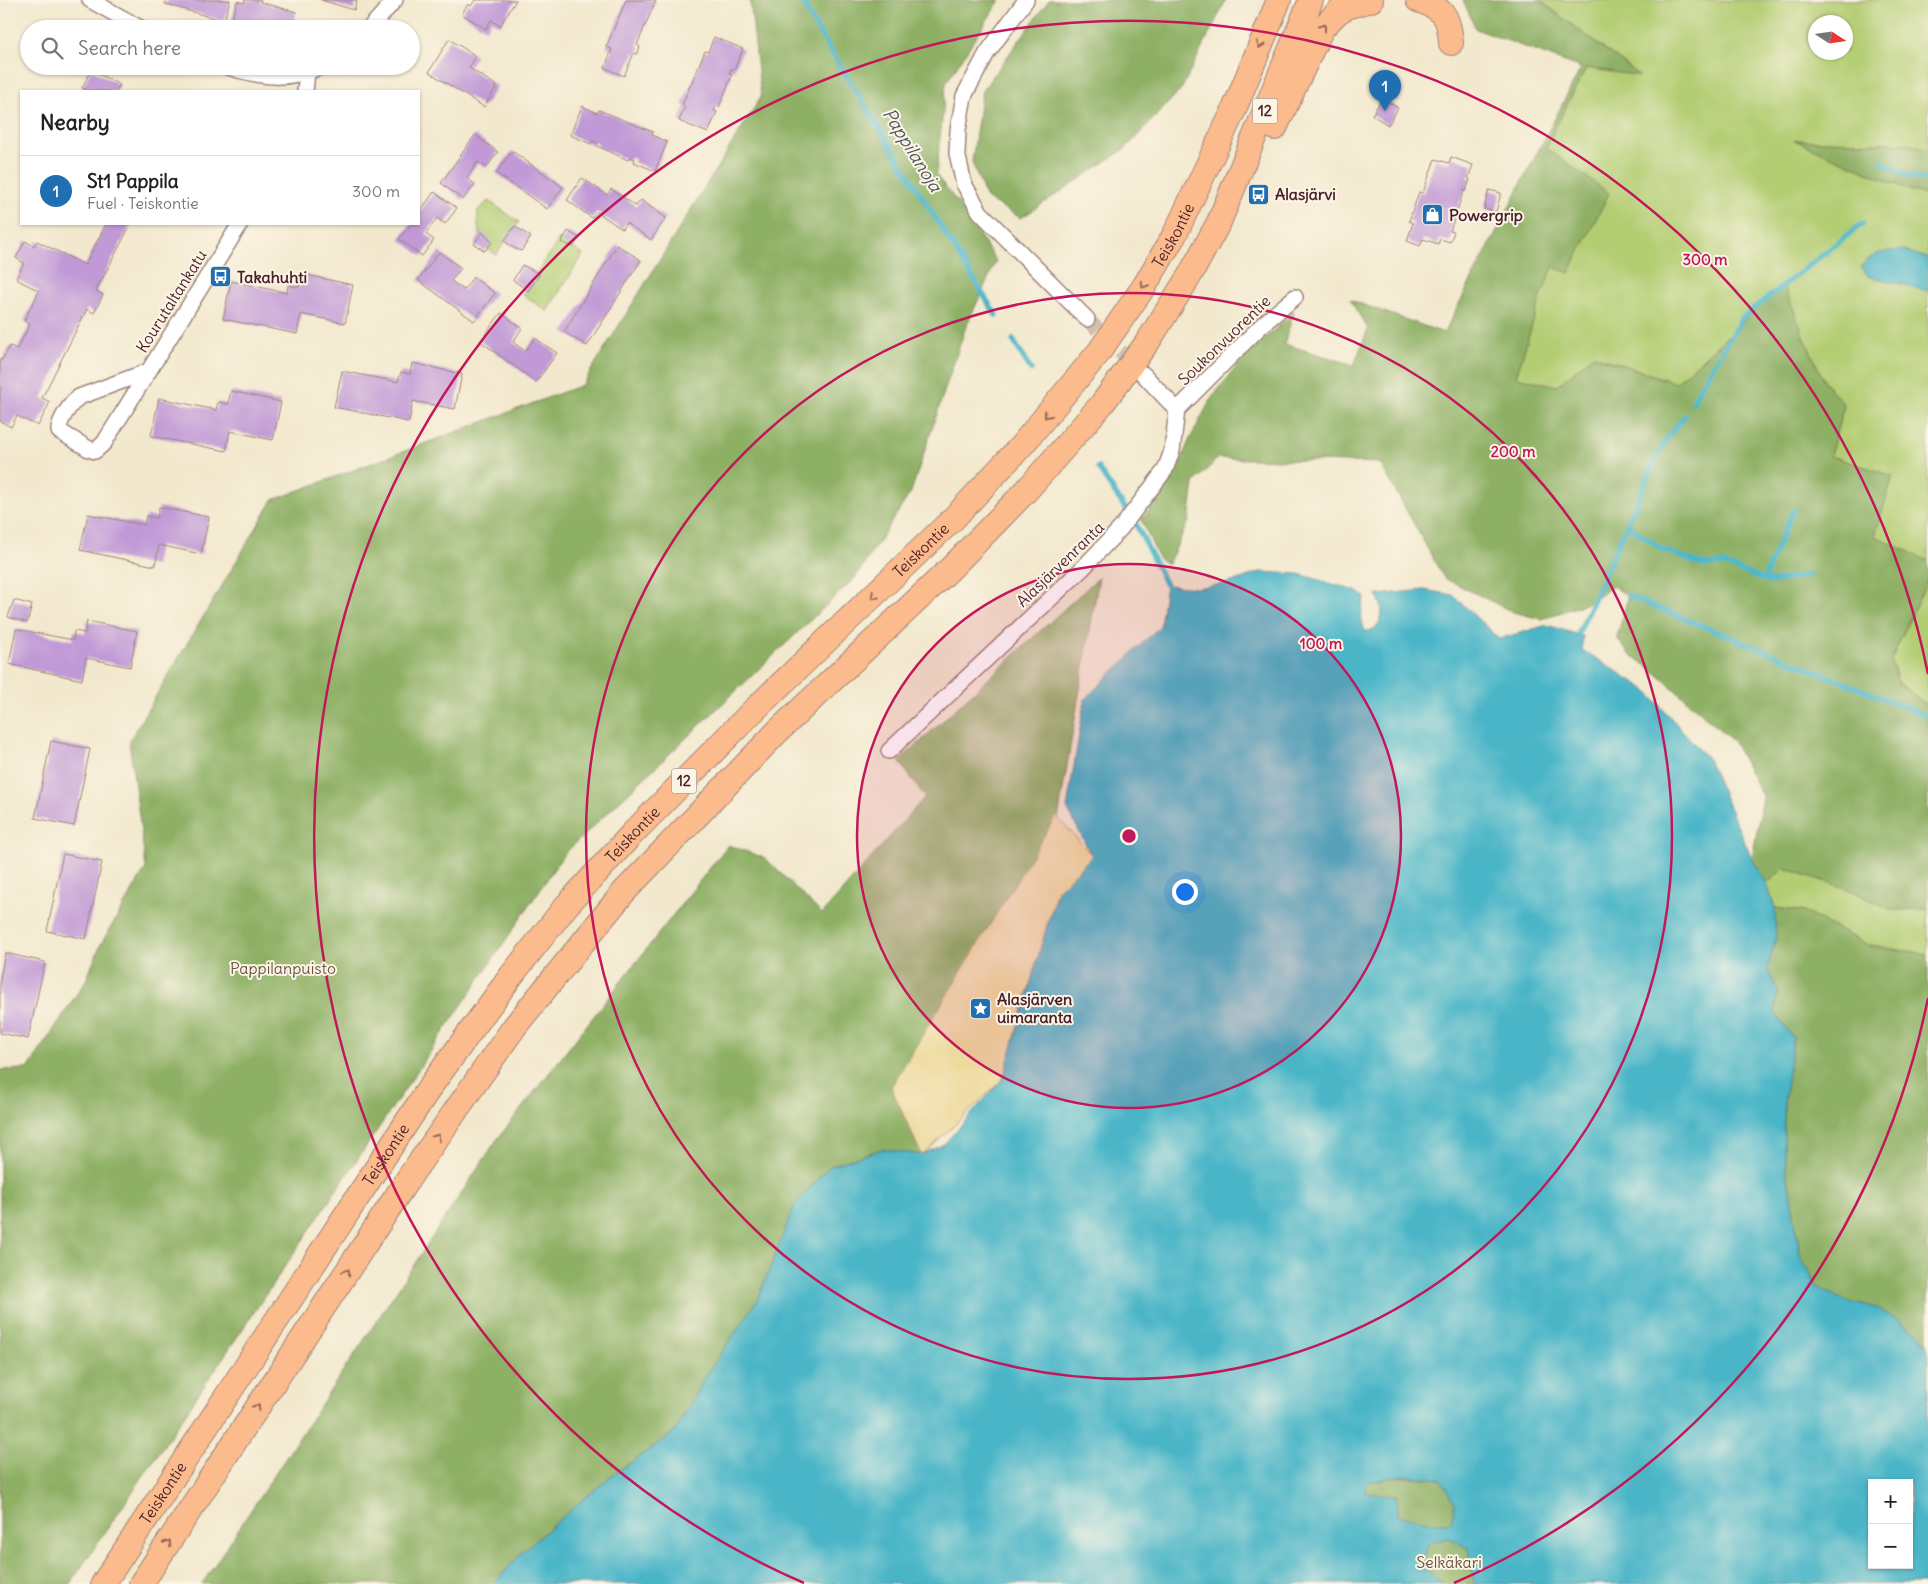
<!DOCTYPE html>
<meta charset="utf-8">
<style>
:root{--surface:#fff;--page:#f2f2f2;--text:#222;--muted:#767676;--line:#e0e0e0;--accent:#1f6fb2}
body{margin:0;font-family:Delius,sans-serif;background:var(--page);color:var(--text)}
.controls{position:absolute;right:15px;bottom:15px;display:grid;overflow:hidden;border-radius:0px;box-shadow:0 1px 4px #0004}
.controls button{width:45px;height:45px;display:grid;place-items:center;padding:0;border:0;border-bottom:1px solid var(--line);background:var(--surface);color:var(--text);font:25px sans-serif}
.compass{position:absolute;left:1808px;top:15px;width:45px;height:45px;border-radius:50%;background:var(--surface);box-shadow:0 1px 4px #0004;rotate:102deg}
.you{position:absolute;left:1184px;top:891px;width:18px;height:18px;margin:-12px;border:4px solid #fff;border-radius:50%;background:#1a73e8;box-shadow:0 0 0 8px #1a73e833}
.badge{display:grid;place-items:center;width:32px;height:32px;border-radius:50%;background:var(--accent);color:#fff;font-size:16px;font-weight:700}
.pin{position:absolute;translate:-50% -41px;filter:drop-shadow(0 1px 2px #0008)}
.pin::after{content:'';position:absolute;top:26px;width:18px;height:15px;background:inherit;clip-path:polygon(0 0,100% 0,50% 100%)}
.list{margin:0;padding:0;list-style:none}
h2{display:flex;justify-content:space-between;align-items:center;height:65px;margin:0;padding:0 20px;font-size:21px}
h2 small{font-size:16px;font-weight:400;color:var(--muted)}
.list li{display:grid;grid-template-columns:32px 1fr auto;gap:15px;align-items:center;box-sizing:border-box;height:70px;padding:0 20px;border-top:1px solid var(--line)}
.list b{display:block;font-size:19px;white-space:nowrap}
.list p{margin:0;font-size:16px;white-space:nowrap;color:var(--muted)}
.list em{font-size:16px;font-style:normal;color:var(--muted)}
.icon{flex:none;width:28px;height:28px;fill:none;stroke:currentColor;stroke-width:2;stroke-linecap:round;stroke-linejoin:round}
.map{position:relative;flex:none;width:1928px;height:1584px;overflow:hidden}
.search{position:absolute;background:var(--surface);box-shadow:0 1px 4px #0004;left:20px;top:20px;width:400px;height:55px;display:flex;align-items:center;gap:12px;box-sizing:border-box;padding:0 18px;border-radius:28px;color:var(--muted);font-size:19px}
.panel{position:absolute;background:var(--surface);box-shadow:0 1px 4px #0004;left:20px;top:90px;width:400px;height:135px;border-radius:0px}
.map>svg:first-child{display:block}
.green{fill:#b3cd73;stroke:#7e764f;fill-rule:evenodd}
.forest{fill:#8eb065;stroke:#6c6848}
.sand{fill:#eeda9e;stroke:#9c7c64}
.water{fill:#4ab5c7;stroke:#4a6a79;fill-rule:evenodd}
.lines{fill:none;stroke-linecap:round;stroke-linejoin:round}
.stream{stroke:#4ab5c7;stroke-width:5.5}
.building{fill:#c099d6}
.minor-tunnel{stroke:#d0c0ad;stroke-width:15;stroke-dasharray:15 8;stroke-linecap:butt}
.minor-casing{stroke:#9e847c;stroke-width:18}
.trunk-casing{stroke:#9e847c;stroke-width:26}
.minor{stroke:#fff;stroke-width:15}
.trunk{stroke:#fbbb8c;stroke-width:24}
.oneway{stroke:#9a6557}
.ring{fill:none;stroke:#c2185b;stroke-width:2.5}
.labels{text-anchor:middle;stroke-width:4;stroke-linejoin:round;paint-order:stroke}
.shield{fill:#fcf5e5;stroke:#7f5f63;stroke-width:1}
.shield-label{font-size:15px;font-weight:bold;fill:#4a1f2b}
.poi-label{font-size:16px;font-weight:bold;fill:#4a1f2b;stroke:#fcf5e5;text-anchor:start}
.street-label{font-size:16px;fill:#4a1f2b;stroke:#fcf5e5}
.park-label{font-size:16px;fill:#6a5341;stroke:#fcf5e5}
.water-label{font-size:18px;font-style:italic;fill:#4a5462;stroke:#fcf5e5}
.centre{fill:#c2185b;stroke:#fcf5e5;stroke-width:2.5}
.ring-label{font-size:15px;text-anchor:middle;font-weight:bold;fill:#c2185b;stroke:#fcf5e5;stroke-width:4;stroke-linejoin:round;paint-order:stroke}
</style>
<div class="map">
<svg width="1928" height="1584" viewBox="0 0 1928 1584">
<rect width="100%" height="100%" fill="#fcf5e5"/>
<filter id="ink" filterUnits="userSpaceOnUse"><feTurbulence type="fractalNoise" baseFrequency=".02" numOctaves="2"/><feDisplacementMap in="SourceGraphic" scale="10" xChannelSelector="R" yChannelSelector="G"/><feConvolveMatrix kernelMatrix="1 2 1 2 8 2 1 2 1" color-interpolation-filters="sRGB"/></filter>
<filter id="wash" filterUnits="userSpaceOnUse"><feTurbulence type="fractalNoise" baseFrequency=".0096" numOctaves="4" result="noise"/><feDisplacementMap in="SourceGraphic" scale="20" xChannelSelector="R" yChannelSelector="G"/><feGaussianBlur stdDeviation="1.12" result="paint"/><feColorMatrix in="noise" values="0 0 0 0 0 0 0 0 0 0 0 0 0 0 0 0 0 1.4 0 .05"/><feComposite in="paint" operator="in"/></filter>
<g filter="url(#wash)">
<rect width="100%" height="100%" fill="#f2e8cd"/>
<g class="green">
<path d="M1539,0h389v150l-16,-6 -116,-4 108,48 24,8v365l-53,-25 17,-60 -62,-20 14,-51 -20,-24 -20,-44 -20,-52 -108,98 -82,-28 -37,31 -41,-9 24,-78 13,-33 16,7 40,-80 -63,-44 11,-25 29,-56 53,7zM1816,22h30v30h-30z"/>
<path d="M489,201l30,21 -23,33c-17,-13 -19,-25 -18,-45z"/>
<path d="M559,239l24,16 -36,56 -24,-16z"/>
<path d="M1928,579v127l-30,-24 -7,-22z"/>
<path d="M1784,868l62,20 46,22 36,-1v45l-58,-8 -66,-34 -29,-4 -8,-24z"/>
</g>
<g class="forest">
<path d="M750,0h250l-54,83 -10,92 25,32 35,54 -31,68 -54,163 -56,86 -291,276 -494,730h-70v-514l28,-1 58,-89 15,-36 45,-76 -17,-127 144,-241 309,-115 179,-288z"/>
<path d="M1049,0h177l-44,88 -56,60 -105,70 -35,-20 -14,-36 10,-71z"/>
<path d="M1463,0h76l101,76 -54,-8 -29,56 -11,24 63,45 -40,80 -16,-6 -13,32 -24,78 41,9 36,-31 83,28 108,-98 20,52 20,44 20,24 -14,51 63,20 -18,60 53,25v18l-37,81 7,23 30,23v203l-36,1 -46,-22 -62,-20 -17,16 8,24 29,4 66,34 58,8v391l-4,-6 -47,-31 -27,-5 -33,-16 -17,-33 -16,-102v-49l9,-65 -19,-27 4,-19 -11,-24 9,-30 -10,-56 -14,-23 11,-61 -29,-56 -85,-75 -21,-14 -11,-15 11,-42 -15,-10 -28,18 -44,15 -28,-7 -69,-34 -64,-115 -162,-5 -24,25 -5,38 -21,43 -9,-5 -18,-40 9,-10 29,-43 10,-25 22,-42 34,-43 49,-44 -10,32 70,21 14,-36 -18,-29 94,33 137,-265 -105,-39z"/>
<path d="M1794,140l118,4 16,6v46l-24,-8z"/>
<path d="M1099,577l-41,242 -167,268 31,69 -39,-7 -53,17 -35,38 -37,95 -55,81 -28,52 -64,44 -87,74 -30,34h-292l294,-443 232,-296 37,13 57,56 103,-117 -26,-36z"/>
<path d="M1400,1476l40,3 15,23 -4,21h-14l-39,-8 -33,-23 2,-10z"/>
<path d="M1449,1538l20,10 5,36h-30l-22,-16 6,-26z"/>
</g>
<path class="sand" d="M1056,816l37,40 -36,35 -54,188 -81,77 -31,-69z"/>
<g class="water">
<path d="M1901,250l27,8v33l-60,-15 -7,-10c13,-14 23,-15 40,-16z"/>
<path d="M1260,572l39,2 57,17 9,6c-4,13 -5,21 0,34l10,-2c9,-12 8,-21 2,-34l47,-5 29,5 46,44 48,-14 36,11 -1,14 62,38 64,71 44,100 15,25 8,24 1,30 -9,30 11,24 -4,19 19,27 -9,65v49l16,102 17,33 33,16 27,5 43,26 8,11v239h-454l-5,-36 -20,-10 -21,5 -6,25 22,16h-950l30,-34 87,-74 64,-44 28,-52 55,-81 37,-95 35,-38 53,-17 39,6 22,-11 59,-65 54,-188 35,-35 -25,-48 18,-109 75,-73 6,-41 30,3 33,-5zM1400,1476l40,3 15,23 -4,21h-14l-39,-8 -1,-19 -32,-4 2,-10zM1872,1483h37v82h-37z"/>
</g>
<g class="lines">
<g class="stream">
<path d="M802,0l9,19 185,296"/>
<path d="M1882,162l26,14 20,4"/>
<path d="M1013,340l18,30"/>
<path d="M1693,402l7,-14 42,-70 121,-95"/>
<path d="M1098,468l27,40"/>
<path d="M1135,522l31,63"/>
<path d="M1627,525l35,24 40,16 21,-1 47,18 38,-7"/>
<path d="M1764,579l29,-69"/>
<path d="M1628,596l300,120"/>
<path d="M1578,634l77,-173 13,-25 17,-20"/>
</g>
</g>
<g id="blocks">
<g class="building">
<path d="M167,0h63l-6,21 -59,-17z"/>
<path d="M245,0h16l-1,2 36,10 -5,17h-47l-14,-4 7,-24 7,2z"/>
<path d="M321,0h36l-3,10z"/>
<path d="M475,0h41l-16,26 -9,-6 -5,9 -24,-15 6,-10 3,2z"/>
<path d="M626,0h30l-19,45 3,2 -3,7 -3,-1 -10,23 -19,-8 7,-19 -6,-2z"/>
<path d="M714,37l29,12 -9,21 -3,-1 -2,5 3,1 -13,32 -3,-1 -2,5 3,1 -9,21 -29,-12 6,-15 -3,-1 23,-54 3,1z"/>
<path d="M449,39l27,17 -7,12 28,18 -13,21 -55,-35z"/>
<path d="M91,70l29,15 -4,6h-27l-7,-3z"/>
<path d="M1382,98l16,10 -10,17 -16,-10z"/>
<path d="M582,106l15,7 2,-3 54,22 -1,3 15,7 -12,29 -21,-9 1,-3 -5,-2 -2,3 -31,-14 1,-3 -5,-2 -2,3 -21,-9z"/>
<path d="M475,135l23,17 -12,16 -8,-6 -11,16 8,6 -12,16 -22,-17z"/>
<path d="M512,151l51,36 -16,22 -51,-36z"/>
<path d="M1451,157l22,8 -5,13 2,1 -4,12 -2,-1 -14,41 4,1 -4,10 -10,-3 -2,5 -15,-5 -3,7 -13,-5 6,-18 -4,-2 10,-29 4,1 12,-34 14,4z"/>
<path d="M582,178l25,17 4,-6 25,17 5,-6 25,18 -15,22 -25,-17 -4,6 -25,-17 -5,6 -25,-18z"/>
<path d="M1489,190l12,3 -5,19 -12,-3z"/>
<path d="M434,192l23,16 -12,16 -8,-6 -11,16 8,6 -12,16 -23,-17 12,-15h8v-11z"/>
<path d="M106,224h25l-35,67 7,4 -9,18 -7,-4 -45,89 8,4 -12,24 -21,-10 -6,11 -11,-6v-62l2,1 8,-14 7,3 13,-25 -6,-3 15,-30 -23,-12 8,-16 -8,-5 9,-17 9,5 3,-5 48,24z"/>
<path d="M515,226l16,11 -10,14 -7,-3 -10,-7z"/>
<path d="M568,231l11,7 -6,9 -12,-5z"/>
<path d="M482,232l10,10 -7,9 -11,-7z"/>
<path d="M617,245l24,15 -54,86 -23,-14z"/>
<path d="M439,252l22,16 -10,13 13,9 9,-13 22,16 -21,28 -56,-41z"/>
<path d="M522,265l18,9 -12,17 -15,-11z"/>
<path d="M302,274l51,11 -8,38 -44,-9 -4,20 -74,-15 8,-38 56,12 1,-8 11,2z"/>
<path d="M501,313l21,15 -9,14 12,9 10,-13 22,15 -21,29 -56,-41z"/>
<path d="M412,363l50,11 -7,35 -42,-8 -4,21 -75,-15 8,-36 56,11 3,-10 9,2z"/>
<path d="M231,391l50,11 -8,38 -43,-9 -4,20 -75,-15 8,-38 57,12 2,-8 10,2z"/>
<path d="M159,507l50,10 -8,37 -42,-9 -4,21 -75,-16 8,-36 56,11 2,-9 11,2z"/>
<path d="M14,600l18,5 -5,18 -19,-6z"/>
<path d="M87,621l50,10 -7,36 -44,-9 -4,22 -73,-16 7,-35 57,11 1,-9 11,2z"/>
<path d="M51,741l39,8 -16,77 -39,-8z"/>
<path d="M63,854l39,8 -16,77 -39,-8z"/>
<path d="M5,953l40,9 -17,77 -28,-6v-55z"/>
</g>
</g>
</g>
<g filter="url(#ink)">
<use href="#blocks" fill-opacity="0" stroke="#9e847c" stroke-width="1"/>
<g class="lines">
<path class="minor-tunnel" d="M1087,319l51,50"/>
<defs>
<g id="minor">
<path d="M90,0l52,29"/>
<path d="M1026,0l-39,53 -23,43 -6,34 -1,23 7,31 16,28 107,107"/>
<path d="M369,29l26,-29"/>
<path d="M225,66c35,11 62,16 97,0"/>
<path d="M305,91l2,-18"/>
<path d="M149,371l-70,26c-8,6 -21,24 -20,34l30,18 6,2 9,-8 136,-219"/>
<path d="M1177,410l86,-86 32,-27"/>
<path d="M889,751l193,-182 39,-41 44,-58 7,-19 5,-41 -34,-36"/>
</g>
<g id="trunk">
<path d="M1418,0c26,9 31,16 33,43"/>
<path d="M1275,128l47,-100 16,-16 9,-5 24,-7"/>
<path id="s1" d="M103,1584l329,-500 79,-108 56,-71 65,-71 117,-119 204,-196 69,-74 77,-93 46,-67 30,-51 58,-122 46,-112"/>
<path d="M141,1584l267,-405 107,-153 108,-133 154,-161 173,-163 76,-78 76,-87 47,-64 41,-65 29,-53 92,-222"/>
</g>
</defs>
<use href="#minor" class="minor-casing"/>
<use href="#trunk" class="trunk-casing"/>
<use href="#minor" class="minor"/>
<use href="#trunk" class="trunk"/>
</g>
<defs><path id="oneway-chevron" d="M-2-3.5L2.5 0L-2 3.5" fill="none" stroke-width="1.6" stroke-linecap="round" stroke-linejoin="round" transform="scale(1.25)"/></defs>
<g class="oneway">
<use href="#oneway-chevron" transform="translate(1323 27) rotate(-54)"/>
<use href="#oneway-chevron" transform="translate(1260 45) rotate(112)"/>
<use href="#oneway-chevron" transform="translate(1144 285) rotate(123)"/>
<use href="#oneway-chevron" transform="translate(1047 415) rotate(129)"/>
<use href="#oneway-chevron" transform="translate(874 596) rotate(136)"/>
<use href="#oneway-chevron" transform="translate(437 1137) rotate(-55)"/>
<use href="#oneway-chevron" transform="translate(347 1272) rotate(-56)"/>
<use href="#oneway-chevron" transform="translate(257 1407) rotate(-57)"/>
<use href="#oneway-chevron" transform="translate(168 1543) rotate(-57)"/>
</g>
</g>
<circle cx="1129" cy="836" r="272" fill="#c2185b" fill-opacity=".12"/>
<g class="ring">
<circle cx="1129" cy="836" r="272"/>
<circle cx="1129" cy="836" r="543"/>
<path d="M1928 998A815 815 0 0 1 1454 1583M804 1583A815 815 0 1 1 1928 674"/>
</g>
<defs>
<symbol id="bus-square" viewBox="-11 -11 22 22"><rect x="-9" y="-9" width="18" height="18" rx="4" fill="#1f6fb2" stroke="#fcf5e5"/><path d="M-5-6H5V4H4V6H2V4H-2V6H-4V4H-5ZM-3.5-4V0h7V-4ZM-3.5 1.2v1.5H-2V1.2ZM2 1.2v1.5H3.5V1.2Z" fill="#fff"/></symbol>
<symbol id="shop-square" viewBox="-11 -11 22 22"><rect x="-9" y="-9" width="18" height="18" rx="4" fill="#1f6fb2" stroke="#fcf5e5"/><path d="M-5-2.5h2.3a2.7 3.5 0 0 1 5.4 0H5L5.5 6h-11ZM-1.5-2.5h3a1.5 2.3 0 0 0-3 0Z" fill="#fff"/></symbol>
<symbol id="sight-square" viewBox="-11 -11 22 22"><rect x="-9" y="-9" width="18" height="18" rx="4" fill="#1f6fb2" stroke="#fcf5e5"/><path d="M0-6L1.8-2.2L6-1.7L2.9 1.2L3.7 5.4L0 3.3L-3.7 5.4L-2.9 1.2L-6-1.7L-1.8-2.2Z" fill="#fff"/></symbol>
</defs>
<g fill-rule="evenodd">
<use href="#bus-square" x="1246" y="182" width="25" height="25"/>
<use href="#shop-square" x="1420" y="202" width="25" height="25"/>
<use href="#bus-square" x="208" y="264" width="25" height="25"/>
<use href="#sight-square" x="968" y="996" width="25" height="25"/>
</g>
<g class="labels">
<g class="shield">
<rect x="1252.5" y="98.5" width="25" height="25" rx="4"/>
<rect x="671.5" y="768.5" width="25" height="25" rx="4"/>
</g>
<g class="shield-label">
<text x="1265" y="116">12</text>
<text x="684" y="786">12</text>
</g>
<g class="poi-label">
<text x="1275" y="200">Alasjärvi</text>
<text x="1449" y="221">Powergrip</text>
<text x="237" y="283">Takahuhti</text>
<text x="997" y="1005">Alasjärven<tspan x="997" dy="18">uimaranta</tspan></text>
</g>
<g class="street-label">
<text dy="6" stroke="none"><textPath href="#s1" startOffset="1729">Teiskontie</textPath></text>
<text transform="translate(171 301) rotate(-58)" y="6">Kourutaltankatu</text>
<text transform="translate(1224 340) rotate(-44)" y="6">Soukonvuorentie</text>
<text dy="6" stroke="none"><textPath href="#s1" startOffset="1324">Teiskontie</textPath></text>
<text transform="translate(1060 564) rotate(-44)" y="6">Alasjärvenranta</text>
<text dy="6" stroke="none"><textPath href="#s1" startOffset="919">Teiskontie</textPath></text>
<text dy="6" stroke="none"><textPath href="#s1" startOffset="514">Teiskontie</textPath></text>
<text dy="6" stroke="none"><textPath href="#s1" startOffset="109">Teiskontie</textPath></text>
</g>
<g class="park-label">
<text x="283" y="974">Pappilanpuisto</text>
<text x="1449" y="1568">Selkäkari</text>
</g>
<g class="water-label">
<text transform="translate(912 150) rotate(58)" y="6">Pappilanoja</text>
</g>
</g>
<circle cx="1129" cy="836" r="8" class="centre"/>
<g class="ring-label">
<text x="1705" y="265">300 m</text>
<text x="1513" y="457">200 m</text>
<text x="1321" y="649">100 m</text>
</g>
</svg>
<div class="controls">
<button>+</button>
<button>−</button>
</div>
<svg class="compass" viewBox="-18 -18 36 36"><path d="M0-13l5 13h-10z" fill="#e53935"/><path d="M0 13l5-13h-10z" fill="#767676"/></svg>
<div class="you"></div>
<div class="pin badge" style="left:1385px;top:111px">1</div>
<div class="search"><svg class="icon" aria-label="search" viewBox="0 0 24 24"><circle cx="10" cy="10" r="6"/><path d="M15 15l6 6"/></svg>Search here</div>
<section class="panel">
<h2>Nearby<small></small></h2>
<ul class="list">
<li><span class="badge">1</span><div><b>St1 Pappila</b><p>Fuel · Teiskontie</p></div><em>300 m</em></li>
</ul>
</section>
</div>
